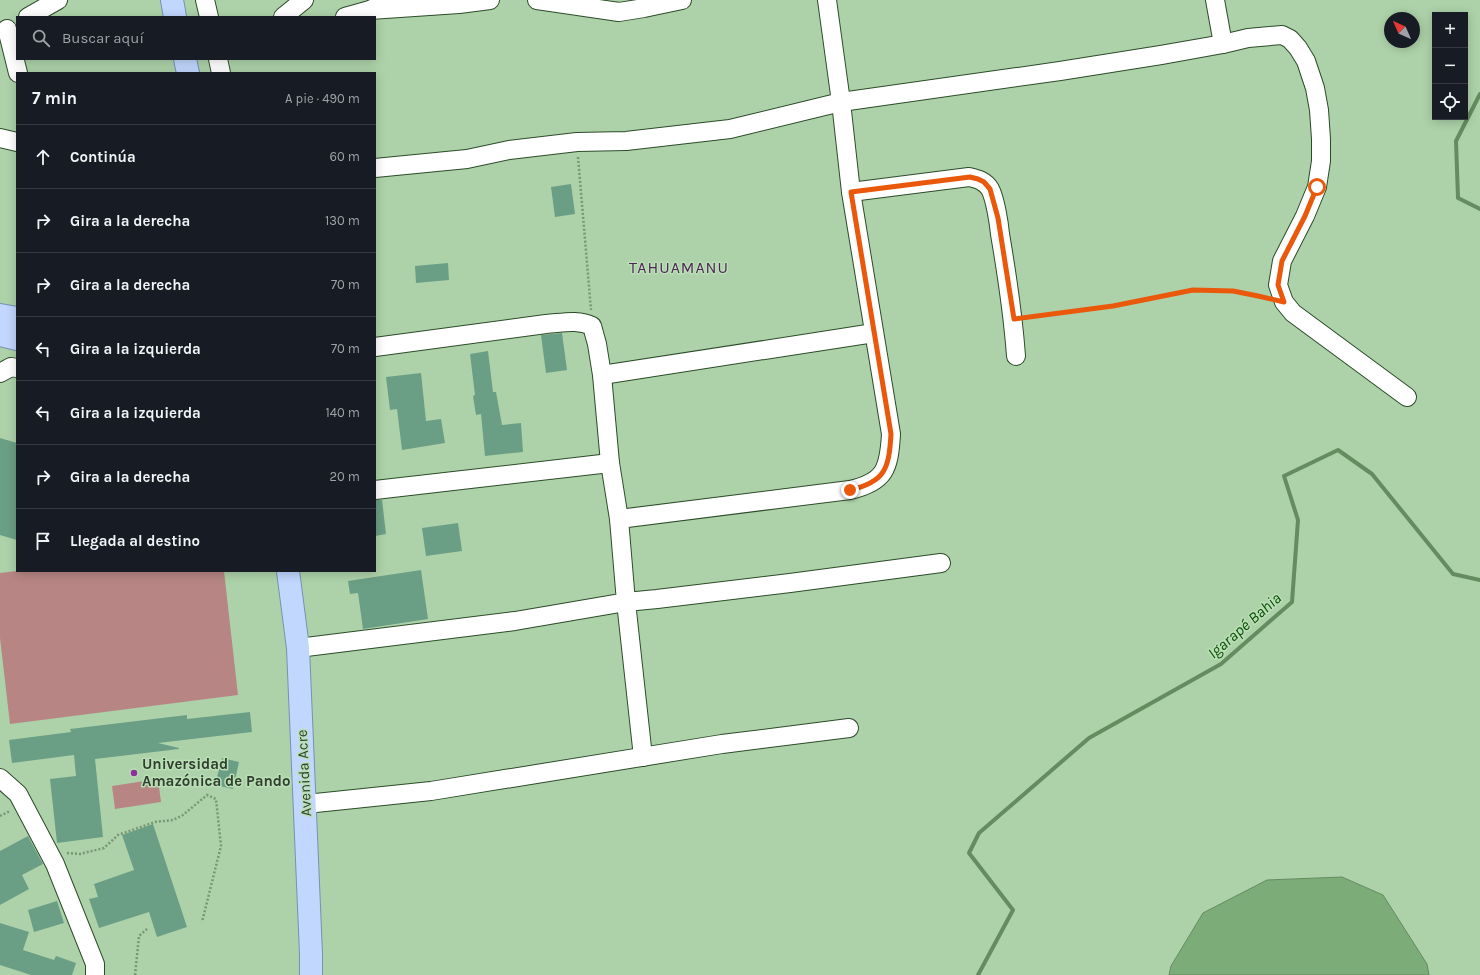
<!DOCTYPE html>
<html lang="es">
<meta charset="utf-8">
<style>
:root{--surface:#171b24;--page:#242831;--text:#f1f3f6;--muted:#9ea1a6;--line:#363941}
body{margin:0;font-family:Karla,sans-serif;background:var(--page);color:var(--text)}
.controls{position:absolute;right:12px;top:12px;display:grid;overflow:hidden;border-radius:0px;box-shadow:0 2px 10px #0003}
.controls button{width:36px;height:36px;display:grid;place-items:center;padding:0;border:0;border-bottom:1px solid var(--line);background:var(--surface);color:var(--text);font:20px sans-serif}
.compass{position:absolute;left:1384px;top:12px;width:36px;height:36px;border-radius:50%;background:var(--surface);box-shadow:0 2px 10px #0003;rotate:315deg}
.stop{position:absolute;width:12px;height:12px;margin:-9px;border:3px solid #ea580c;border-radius:50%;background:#fff}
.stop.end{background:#ea580c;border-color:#fff;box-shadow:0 1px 4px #0008}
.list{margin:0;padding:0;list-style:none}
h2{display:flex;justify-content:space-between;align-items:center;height:52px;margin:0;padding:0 16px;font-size:17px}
h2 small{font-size:13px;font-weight:400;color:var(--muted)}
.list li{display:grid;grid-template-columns:26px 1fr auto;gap:12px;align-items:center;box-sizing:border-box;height:64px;padding:0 16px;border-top:1px solid var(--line)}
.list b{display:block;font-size:15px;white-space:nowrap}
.list em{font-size:13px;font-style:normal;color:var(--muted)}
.icon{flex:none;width:22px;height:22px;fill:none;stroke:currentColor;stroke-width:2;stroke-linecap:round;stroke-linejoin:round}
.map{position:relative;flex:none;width:1480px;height:975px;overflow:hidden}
.search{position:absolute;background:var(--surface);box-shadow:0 2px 10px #0003;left:16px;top:16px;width:360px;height:44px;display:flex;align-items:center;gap:10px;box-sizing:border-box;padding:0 14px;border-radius:0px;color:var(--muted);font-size:15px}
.panel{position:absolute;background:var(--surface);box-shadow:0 2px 10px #0003;left:16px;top:72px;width:360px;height:500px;border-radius:0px}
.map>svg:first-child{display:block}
.green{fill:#b78684}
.water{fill:#7cac77;stroke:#658b61}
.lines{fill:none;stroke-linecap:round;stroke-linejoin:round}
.stream{stroke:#658b61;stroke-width:4}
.building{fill:#6b9f85}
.minor-casing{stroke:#2c4b29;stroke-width:20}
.major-casing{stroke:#7591b4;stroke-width:24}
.path{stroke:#799576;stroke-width:2.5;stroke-dasharray:2 2;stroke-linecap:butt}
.minor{stroke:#fff;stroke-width:18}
.major{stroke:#c2d7fe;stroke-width:22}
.route{stroke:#ea580c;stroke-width:5}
.poi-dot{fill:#8c309b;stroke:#badfb6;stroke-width:1.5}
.labels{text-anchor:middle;stroke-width:3;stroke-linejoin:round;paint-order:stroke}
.poi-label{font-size:15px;font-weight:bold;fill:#2f3e2d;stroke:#badfb6;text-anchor:start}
.street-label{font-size:15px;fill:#2f3e2d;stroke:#badfb6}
.neighbourhood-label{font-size:16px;letter-spacing:1px;fill:#4f2356;stroke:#badfb6}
.water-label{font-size:16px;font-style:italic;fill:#0b5006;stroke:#badfb6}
</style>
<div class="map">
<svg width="1480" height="975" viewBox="0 0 1480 975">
<rect width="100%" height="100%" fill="#add2a9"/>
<g class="green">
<path d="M17,571h207l14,124 -228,29 -10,-86v-65z"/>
<path d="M158,779l3,23 -46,7 -3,-23z"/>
</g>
<path class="water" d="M1342,877l41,18 44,69 2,11h-260l2,-9 32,-53 64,-33z"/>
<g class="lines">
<g class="stream">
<path d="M1480,94l-24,47 2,57 22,11"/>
<path d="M978,975l35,-65 -44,-57 10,-20 110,-95 132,-74 71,-62 6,-82 -14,-44 54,-26 34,24 81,100 27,6"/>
</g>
</g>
<g class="building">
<path d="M571,184l4,30 -20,3 -4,-30z"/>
<path d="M448,263l1,17 -33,3 -1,-17z"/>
<path d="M562,333l5,37 -21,3 -5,-38z"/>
<path d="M488,351l5,41h3l6,33 19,-2 2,29 -38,4 -4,-42 -5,1 -3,-19 2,-1 -5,-41z"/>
<path d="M421,373l5,48 15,-2 4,24 -43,7 -5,-41 -7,1 -4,-33z"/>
<path d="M0,438l17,5v97l-17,-5z"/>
<path d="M375,500h7l4,34 -11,2z"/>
<path d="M458,523l4,28 -36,5 -4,-28z"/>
<path d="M421,570l7,49 -65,10 -5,-36 -8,1 -2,-13z"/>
<path d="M250,712l2,20 -94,11 21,5v1l-84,10 8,78 -46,6 -7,-64 26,-3 -2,-21 -62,8 -3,-23 62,-8 -1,-3 117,-14v4z"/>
<path d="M222,758l17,4 -6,27 -18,-4z"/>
<path d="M153,824l34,103 -30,10 -8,-25 -50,16 -10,-29 9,-2 -4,-13 40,-14 -12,-35z"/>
<path d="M28,836l15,28 -21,11 7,14 -29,16v-54z"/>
<path d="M57,901l7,22 -30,9 -6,-22z"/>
<path d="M0,923l29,9 -6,18 31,10 2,-4 20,7 -4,12h-41l-31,-10z"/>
</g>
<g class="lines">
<defs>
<g id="minor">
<path d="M205,0l4,17"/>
<path d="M537,0l82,12 25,-4 38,-8"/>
<path d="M1215,0l8,44"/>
<path d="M370,10l89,-6 31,-4"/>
<path d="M28,17l30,-17"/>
<path d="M283,17l21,-17"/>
<path d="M345,17l25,-7 10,-5"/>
<path d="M7,29l11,44"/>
<path d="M218,59l3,14"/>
<path d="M0,138l17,4"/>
<path d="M375,168l92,-9 42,-9 68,-8 49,-1 104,-12 111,-27 219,-31 101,-16 62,-11 25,-6 34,-3 8,4 8,9 8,13 9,27 4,22 2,29v22l-4,26 -12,29 -23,45 -4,24 6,17 9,11 114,84"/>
<path d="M851,192l118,-15c9,2 16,4 21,12 5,9 9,34 10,45 7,41 13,81 16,122"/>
<path d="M375,347l171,-23c16,-1 32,-5 46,2l5,18 5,31 8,88"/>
<path d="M0,373l11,-6 6,1"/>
<path d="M602,375l272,-42"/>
<path d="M375,490l235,-27 9,56"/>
<path d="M298,648l217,-27 111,-19 -7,-83 231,-29c35,-8 39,-21 41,-56l-40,-242 -10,-90 -14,-102"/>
<path d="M643,757l-17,-155 31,-3 133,-16 151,-20"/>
<path d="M0,778l18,16 37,70 40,100v11"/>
<path d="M306,804l125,-13 291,-47 127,-16"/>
</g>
<g id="major">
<path d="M172,0l3,17"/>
<path d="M185,59l3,14"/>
<path d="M0,315l17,3"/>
<path d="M0,335l17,4"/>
<path d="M288,571l10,77 13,306v21"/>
</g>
</defs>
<use href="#minor" class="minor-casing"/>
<use href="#major" class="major-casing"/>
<g class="path">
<path d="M578,157l13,153"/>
<path d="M1028,317l85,-11 80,-16 40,1 33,7"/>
<path d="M0,816l10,-5"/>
<path d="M67,853l13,1 24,-6 14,-13 37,-13 18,-2 10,-5 24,-20 9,4 5,47 -19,76"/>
<path d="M135,975l4,-39 8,-7"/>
</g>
<use href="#minor" class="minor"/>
<use href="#major" class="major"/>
</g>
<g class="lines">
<path class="route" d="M850,490c35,-8 39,-21 41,-56l-40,-242 119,-15 8,2 6,3 6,7 8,29 16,101 99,-13 80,-16 40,1 25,5 26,6 -6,-17 4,-24 23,-45 12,-29"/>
</g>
<circle class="poi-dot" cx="134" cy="773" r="4"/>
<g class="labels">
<g class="poi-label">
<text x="142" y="769">Universidad<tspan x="142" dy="17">Amazónica de Pando</tspan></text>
</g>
<g class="street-label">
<text transform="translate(304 773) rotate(-93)" y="5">Avenida Acre</text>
</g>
<g class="neighbourhood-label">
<text x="679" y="273">TAHUAMANU</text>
</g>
<g class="water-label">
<text transform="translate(1244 625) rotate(-41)" y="6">Igarapé Bahia</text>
</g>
</g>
</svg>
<div class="controls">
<button>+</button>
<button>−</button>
<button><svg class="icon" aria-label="locate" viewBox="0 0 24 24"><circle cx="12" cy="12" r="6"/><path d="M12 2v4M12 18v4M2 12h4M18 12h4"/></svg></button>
</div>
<svg class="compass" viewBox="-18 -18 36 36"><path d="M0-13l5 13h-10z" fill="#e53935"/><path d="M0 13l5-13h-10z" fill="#9ea1a6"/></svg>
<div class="stop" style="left:1317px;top:187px"></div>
<div class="stop end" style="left:850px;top:490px"></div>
<div class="search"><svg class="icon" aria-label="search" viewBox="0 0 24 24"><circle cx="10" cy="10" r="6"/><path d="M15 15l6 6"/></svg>Buscar aquí</div>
<section class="panel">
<h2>7 min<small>A pie · 490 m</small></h2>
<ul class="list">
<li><svg class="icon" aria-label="ahead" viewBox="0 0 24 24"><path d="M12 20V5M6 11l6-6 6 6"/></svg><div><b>Continúa</b></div><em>60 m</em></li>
<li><svg class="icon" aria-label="right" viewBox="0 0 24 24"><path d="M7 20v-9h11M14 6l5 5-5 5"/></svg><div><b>Gira a la derecha</b></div><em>130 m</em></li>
<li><svg class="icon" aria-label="right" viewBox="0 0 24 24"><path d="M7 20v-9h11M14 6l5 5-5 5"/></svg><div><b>Gira a la derecha</b></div><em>70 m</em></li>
<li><svg class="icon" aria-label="left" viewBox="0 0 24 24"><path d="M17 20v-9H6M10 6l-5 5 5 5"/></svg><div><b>Gira a la izquierda</b></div><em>70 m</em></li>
<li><svg class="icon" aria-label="left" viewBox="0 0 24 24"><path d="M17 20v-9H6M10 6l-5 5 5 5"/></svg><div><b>Gira a la izquierda</b></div><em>140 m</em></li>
<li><svg class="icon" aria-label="right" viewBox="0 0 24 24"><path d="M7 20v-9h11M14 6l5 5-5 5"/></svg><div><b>Gira a la derecha</b></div><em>20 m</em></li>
<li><svg class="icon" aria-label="arrive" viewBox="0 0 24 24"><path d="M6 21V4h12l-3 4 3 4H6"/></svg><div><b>Llegada al destino</b></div></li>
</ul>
</section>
</div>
